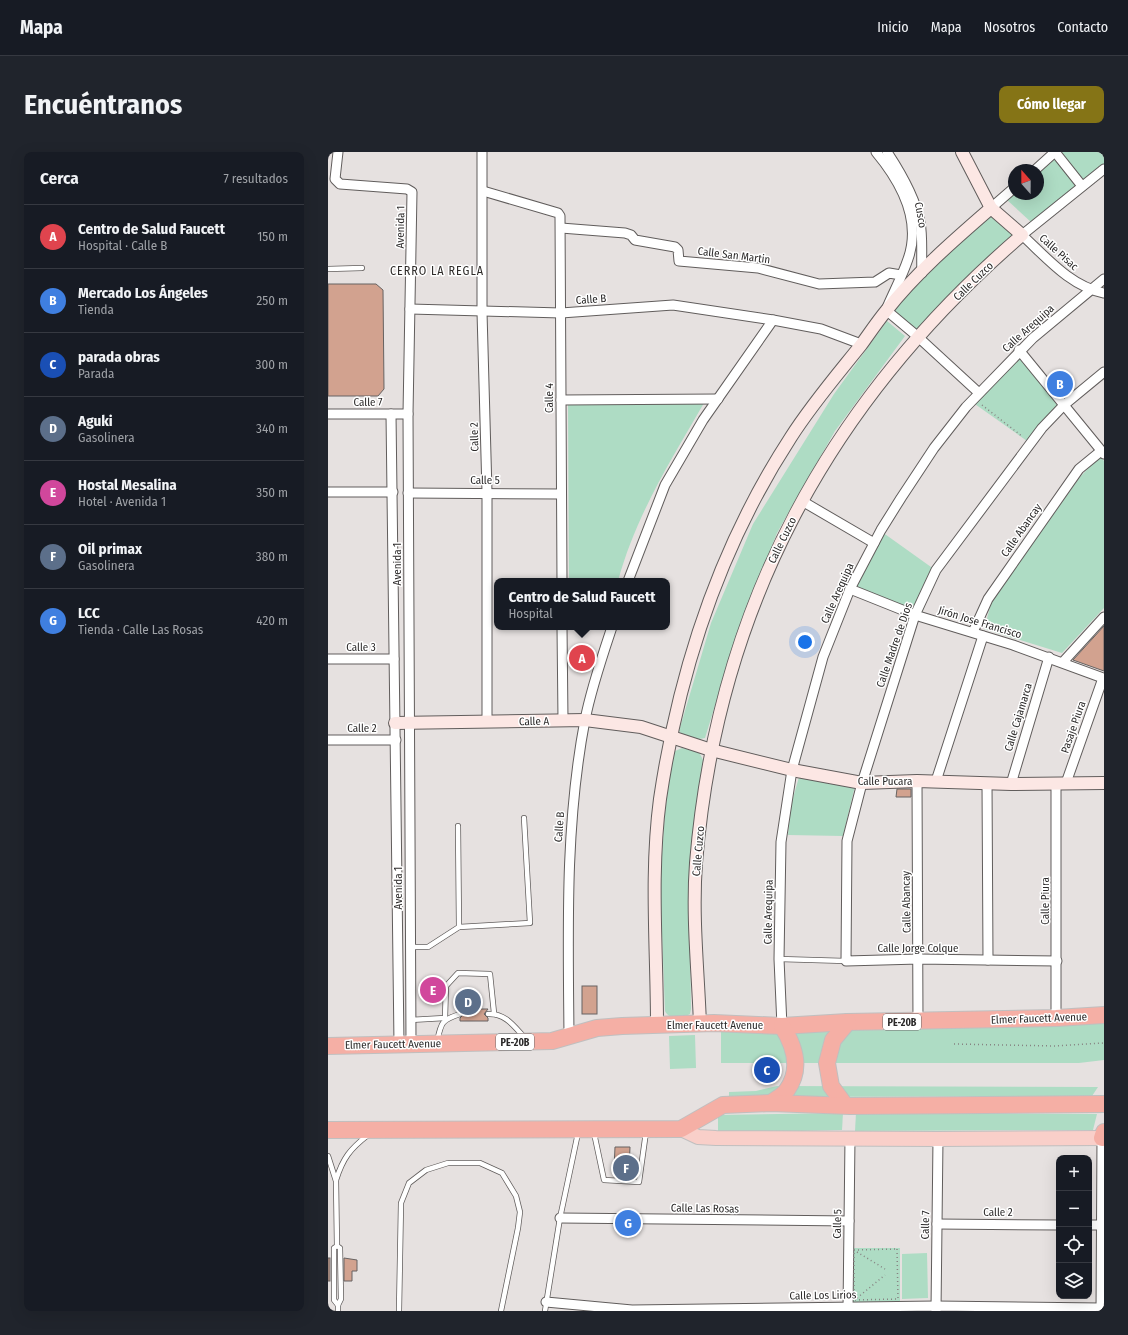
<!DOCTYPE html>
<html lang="es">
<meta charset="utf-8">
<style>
:root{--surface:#171b24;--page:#20242c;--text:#f1f3f6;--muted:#9ea1a6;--line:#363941;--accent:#857416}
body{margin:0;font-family:"Fira Sans Condensed",sans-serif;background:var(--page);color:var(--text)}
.controls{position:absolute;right:12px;bottom:12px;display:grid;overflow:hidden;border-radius:8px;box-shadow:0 4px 16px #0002}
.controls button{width:36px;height:36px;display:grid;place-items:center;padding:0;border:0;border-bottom:1px solid var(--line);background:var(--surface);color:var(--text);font:20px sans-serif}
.compass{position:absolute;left:680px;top:12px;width:36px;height:36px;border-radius:50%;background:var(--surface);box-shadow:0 4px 16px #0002;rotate:339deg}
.you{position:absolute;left:477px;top:490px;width:14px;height:14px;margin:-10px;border:3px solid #fff;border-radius:50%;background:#1a73e8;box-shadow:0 0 0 6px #1a73e833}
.badge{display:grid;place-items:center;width:26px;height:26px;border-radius:50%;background:var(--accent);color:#fff;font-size:13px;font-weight:700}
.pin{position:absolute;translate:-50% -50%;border:2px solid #fff;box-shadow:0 1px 4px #0006}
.popup{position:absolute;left:166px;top:426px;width:176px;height:52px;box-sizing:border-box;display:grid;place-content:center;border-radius:8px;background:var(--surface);filter:drop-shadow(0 1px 3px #0005);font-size:13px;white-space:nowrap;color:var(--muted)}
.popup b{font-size:15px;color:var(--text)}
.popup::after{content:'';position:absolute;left:50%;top:100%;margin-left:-8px;border:8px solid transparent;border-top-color:var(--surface)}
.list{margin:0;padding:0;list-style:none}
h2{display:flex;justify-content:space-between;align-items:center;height:52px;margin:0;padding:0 16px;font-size:17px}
h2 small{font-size:13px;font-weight:400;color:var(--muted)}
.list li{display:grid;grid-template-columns:26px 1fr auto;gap:12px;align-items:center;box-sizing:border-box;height:64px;padding:0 16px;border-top:1px solid var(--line)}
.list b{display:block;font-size:15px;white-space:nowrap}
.list p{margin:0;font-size:13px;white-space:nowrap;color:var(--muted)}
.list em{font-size:13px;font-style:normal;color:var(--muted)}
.icon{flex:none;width:22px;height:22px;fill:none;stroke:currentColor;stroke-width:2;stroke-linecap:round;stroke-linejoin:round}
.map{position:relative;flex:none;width:776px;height:1159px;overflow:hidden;border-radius:8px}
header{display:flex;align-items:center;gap:24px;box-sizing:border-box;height:56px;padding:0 20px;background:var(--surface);border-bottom:1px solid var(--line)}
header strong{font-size:19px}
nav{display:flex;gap:22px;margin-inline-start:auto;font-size:14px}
.intro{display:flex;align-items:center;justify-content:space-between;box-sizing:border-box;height:96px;padding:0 24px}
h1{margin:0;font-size:28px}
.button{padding:10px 18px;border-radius:8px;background:var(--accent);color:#fff;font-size:14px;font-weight:700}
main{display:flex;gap:24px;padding:0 24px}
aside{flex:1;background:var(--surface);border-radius:8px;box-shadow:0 4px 16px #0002}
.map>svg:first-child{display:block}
.green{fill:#aedcc4}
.building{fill:#d2a28f;stroke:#676362}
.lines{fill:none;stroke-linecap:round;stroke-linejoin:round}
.lane-casing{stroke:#615d5c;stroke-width:6}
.street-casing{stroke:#615d5c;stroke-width:11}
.secondary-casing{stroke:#615d5c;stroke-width:14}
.primary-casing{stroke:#c0bfbf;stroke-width:16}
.highway-casing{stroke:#c0bfbf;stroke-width:18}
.path{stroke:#868382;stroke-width:1.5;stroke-dasharray:1 3;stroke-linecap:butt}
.lane{stroke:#fff;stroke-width:4.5}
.street{stroke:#fff;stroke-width:9}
.secondary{stroke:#fce7e4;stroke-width:12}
.primary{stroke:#f9cfc9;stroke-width:14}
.highway{stroke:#f5afa5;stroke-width:16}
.labels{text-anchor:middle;stroke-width:3;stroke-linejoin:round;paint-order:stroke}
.shield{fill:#fff;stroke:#6b6a6a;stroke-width:1}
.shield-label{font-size:10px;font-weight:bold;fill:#2c2a2a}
.street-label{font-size:11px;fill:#2c2a2a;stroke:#fff}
.neighbourhood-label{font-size:12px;letter-spacing:1px;fill:#2f2c2a;stroke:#fff}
</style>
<header>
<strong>Mapa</strong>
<nav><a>Inicio</a><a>Mapa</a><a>Nosotros</a><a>Contacto</a></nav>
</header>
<div class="intro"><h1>Encuéntranos</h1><a class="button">Cómo llegar</a></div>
<main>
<aside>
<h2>Cerca<small>7 resultados</small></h2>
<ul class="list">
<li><span class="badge" style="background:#e0444e">A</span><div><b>Centro de Salud Faucett</b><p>Hospital · Calle B</p></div><em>150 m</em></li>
<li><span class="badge" style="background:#3f7fe0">B</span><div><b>Mercado Los Ángeles</b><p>Tienda</p></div><em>250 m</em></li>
<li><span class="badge" style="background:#1a4fb4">C</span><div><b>parada obras</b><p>Parada</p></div><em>300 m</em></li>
<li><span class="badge" style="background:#5c6f8a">D</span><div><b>Aguki</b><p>Gasolinera</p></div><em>340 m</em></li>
<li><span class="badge" style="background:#d1479c">E</span><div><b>Hostal Mesalina</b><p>Hotel · Avenida 1</p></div><em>350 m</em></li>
<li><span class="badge" style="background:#5c6f8a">F</span><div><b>Oil primax</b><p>Gasolinera</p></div><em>380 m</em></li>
<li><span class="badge" style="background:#3f7fe0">G</span><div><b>LCC</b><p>Tienda · Calle Las Rosas</p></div><em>420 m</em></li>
</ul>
</aside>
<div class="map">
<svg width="776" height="1159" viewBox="0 0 776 1159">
<rect width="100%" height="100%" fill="#e6e1e0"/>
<g class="green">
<path d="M732,0h44v12l-22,17z"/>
<path d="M727,4l24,30 -47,37 -26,-24 8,-8v3h24v-23z"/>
<path d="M665,58l26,23 -101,98 -26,-21z"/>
<path d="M559,169l18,15 -70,95 -58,102 -40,101 -32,104c-10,2 -19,1 -26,-7l32,-108 42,-99 81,-130z"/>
<path d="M691,202l42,50 -34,37 -55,-39z"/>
<path d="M376,251c-34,59 -68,112 -86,178h-49l-1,-177z"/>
<path d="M772,304l4,5v147l-42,45 -78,-24 8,-29 88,-123z"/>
<path d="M554,380l56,40 -17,44 -70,-25z"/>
<path d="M354,596l17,4 4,8 -14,109 2,140 -1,5c-8,5 -21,6 -25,-3l-5,-129 5,-69 8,-61z"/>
<path d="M471,625l56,9 -12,50 -55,-1 3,-30z"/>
<path d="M776,865v43l-25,3h-358v-37z"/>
<path d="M367,883l1,33 -26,1 -1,-33z"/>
<path d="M449,934l321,1 -6,9 -363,1v-5l27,-1z"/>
<path d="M515,961l-1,17 -124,3v-18z"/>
<path d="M528,961l241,1 -4,16 -238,1z"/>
<path d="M525,1096h47v53l-47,1z"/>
<path d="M599,1101l1,45 -26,1v-45z"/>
</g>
<g class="building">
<path d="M0,132h48l7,6 1,99 -6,7h-50z"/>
<path d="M776,474v45l-31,-11z"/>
<path d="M569,637h14v8h-15z"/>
<rect x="254" y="834" width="15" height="28"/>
<path d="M132,843h17v14h11l-4,5 4,4v3h-28v-3l4,-4 -4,-4z"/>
<path d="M287,995h15l-1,22h-15z"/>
<rect x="0" y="1106" width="2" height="23"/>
<path d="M16,1106l13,2v11h-5v10h-8z"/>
</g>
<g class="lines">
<defs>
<g id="lane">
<path d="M0,117l34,-1"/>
<path d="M131,775l71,-4 -6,-105"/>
<path d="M82,795h18l31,-20 -1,-101"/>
<path d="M451,807l67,2"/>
<path d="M160,862c17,-1 26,12 36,23"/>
<path d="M82,868l35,-2 1,-32 12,-13 32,1 4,39"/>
<path d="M109,890c4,-19 4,-22 23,-28"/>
<path d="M266,981l10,47 35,2 7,-50"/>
<path d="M0,1004l8,25 1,65 -3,2v52l4,5v6"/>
<path d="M8,1028c7,-22 14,-31 32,-45"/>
<path d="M9,1094l3,2 1,51 -3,6"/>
<path d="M71,1159l2,-108 8,-20 17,-13 22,-7h32l22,10 14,23 4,16 -2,16 -17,83"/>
<path d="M217,1159l15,-93 18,-85"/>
</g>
<g id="street">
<path d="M10,0l-3,27 5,5 67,5 5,3 -4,222 3,629"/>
<path d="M154,0v160l5,180v229"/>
<path d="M548,0c25,30 46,68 32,107 -6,18 -15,34 -22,51l31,26 62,57"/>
<path d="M559,0c14,21 28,45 33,70 3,16 1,34 2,51"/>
<path d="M727,0l27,34"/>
<path d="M776,17l-82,66c25,23 48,51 82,58"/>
<path d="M707,18l20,-18"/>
<path d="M155,39l75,22 2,3 2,365"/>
<path d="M663,56l23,-20"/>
<path d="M233,76l64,5 6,2 4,5 40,7 3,3 1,11 79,7 61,16 56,-2 14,-9 12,2"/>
<path d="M82,157l151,4 112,-8 100,15 48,9 40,15"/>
<path d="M691,198l85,104"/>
<path d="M233,248l157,-1"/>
<path d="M0,262h80"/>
<path d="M63,262l8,630"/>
<path d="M0,340h65"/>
<path d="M80,341l153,1"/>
<path d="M474,349l72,42"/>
<path d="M300,429l37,-96 38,-65 70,-100"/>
<path d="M522,437l65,26 98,30 90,33 -37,105"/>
<path d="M234,475l1,93"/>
<path d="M645,480l15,-33 91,-130 22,-18"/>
<path d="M0,507h66"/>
<path d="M735,510l41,-45"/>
<path d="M0,588h68"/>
<path d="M589,629l1,241"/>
<path d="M608,629l47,-145"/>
<path d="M659,631l1,177"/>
<path d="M683,632l38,-127"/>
<path d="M729,809l-138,-2 -73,2 1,-120 15,-58 53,-168 21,-45 106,-142 22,-23 40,-33"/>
<path d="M728,866v-235"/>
<path d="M454,874l-3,-67 2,-117 11,-72 31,-113 27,-68 31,-59 20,-32 33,-50 32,-41 67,-69 71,-59"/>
<path d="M241,883c-1,-106 -4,-211 16,-315 6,-31 17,-63 27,-93"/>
<path d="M232,1066l289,3"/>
<path d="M609,1072l122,1"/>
<path d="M761,1073h15"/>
<path d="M218,1150l86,8 304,-4 165,2"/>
<path d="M520,1159l2,-173"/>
<path d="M608,1159l2,-172"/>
<path d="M773,1159l1,-173"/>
</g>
<g id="secondary">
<path d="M67,571l190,-3 56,7 70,23 81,20 70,13 55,-2 94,3 93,-1"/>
<path d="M372,872c-2,-54 -8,-107 -4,-161 21,-256 133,-462 326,-628l-31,-27 -29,-56"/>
<path d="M329,873c0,-76 -7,-151 3,-226 19,-128 60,-253 131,-362 21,-33 46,-62 70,-92 8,-11 16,-23 25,-34 30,-38 68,-71 105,-103"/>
</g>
<path id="primary" d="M353,977l17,8 18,1 222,1 166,-1"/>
<g id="highway">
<path d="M0,894l224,-5 45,-13 25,-2 92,-3 68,3 65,-4 209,-4 48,-3"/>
<path d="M443,951c5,-4 13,-8 16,-13 15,-21 7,-45 -5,-64"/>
<path d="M517,953l-14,-19 -4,-23 6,-23 15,-18"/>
<path d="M0,978l353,-1 42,-24 48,-2 79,3 254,-2"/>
<path d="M774,986l2,-6"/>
</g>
</defs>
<use href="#lane" class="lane-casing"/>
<use href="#street" class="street-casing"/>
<use href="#secondary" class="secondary-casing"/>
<use href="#primary" class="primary-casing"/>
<use href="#highway" class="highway-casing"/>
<g class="path">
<path d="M654,253l41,32"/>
<path d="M626,892l100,2 50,-3"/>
<path d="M569,1097l1,50 -44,1v-50z"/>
<path d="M529,1100l28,17"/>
<path d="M529,1146l28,-23"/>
</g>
<use href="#lane" class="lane"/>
<use href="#street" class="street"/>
<use href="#secondary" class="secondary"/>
<use href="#primary" class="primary"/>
<use href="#highway" class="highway"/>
</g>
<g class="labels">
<g class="shield">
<rect x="555" y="862" width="38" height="16" rx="3"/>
<rect x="168" y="882" width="38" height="16" rx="3"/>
</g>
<g class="shield-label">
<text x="574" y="874">PE-20B</text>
<text x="187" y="894">PE-20B</text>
</g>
<g class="street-label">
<text transform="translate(593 63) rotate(80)" y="4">Cusco</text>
<text transform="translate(72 75) rotate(-89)" y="4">Avenida 1</text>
<text transform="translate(731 100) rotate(42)" y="4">Calle Pisac</text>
<text transform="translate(406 103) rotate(7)" y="4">Calle San Martin</text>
<text transform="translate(645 129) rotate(-44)" y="4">Calle Cuzco</text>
<text transform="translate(263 147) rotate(-4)" y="4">Calle B</text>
<text transform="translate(700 176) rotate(-42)" y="4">Calle Arequipa</text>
<text transform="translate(221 246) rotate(-90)" y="4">Calle 4</text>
<text x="40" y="254">Calle 7</text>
<text transform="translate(146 285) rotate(-92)" y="4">Calle 2</text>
<text x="157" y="332">Calle 5</text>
<text transform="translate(693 378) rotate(-55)" y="4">Calle Abancay</text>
<text transform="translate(454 388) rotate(-64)" y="4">Calle Cuzco</text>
<text transform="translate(69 412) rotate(-90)" y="4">Avenida 1</text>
<text transform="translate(509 441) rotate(-66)" y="4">Calle Arequipa</text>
<text transform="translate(652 470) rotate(17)" y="4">Jirón Jose Francisco</text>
<text transform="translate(566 493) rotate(-71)" y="4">Calle Madre de Dios</text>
<text x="33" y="499">Calle 3</text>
<text transform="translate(690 565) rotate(-73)" y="4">Calle Cajamarca</text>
<text transform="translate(206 569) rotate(-1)" y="4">Calle A</text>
<text transform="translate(745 575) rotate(-71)" y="4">Pasaje Piura</text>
<text x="34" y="580">Calle 2</text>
<text x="557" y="633">Calle Pucara</text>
<text transform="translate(231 675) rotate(-85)" y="4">Calle B</text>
<text transform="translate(370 699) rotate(-85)" y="4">Calle Cuzco</text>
<text transform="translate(70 736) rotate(-90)" y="4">Avenida 1</text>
<text transform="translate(717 749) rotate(-90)" y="4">Calle Piura</text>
<text transform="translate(578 750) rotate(-91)" y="4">Calle Abancay</text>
<text transform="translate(440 760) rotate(-89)" y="4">Calle Arequipa</text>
<text x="590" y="800">Calle Jorge Colque</text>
<text transform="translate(711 866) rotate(-2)" y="4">Elmer Faucett Avenue</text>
<text x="387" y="877">Elmer Faucett Avenue</text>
<text transform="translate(65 892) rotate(-1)" y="4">Elmer Faucett Avenue</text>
<text transform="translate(377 1056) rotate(1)" y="4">Calle Las Rosas</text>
<text x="670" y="1064">Calle 2</text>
<text transform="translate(509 1072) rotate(-89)" y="4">Calle 5</text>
<text transform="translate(597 1073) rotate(-89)" y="4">Calle 7</text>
<text transform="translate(495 1143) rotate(-1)" y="4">Calle Los Lirios</text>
</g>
<g class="neighbourhood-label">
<text x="109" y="123">CERRO LA REGLA</text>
</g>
</g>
</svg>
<div class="controls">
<button>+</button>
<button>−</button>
<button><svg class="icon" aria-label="locate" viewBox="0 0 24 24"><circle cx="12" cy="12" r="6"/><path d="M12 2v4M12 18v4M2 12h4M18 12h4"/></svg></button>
<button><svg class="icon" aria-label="layers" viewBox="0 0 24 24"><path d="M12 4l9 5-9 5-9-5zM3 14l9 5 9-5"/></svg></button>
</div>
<svg class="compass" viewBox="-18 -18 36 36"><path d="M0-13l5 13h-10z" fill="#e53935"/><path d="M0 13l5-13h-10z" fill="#9ea1a6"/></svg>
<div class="you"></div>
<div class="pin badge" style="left:254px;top:506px;background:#e0444e">A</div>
<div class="popup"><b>Centro de Salud Faucett</b>Hospital</div>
<div class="pin badge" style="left:732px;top:232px;background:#3f7fe0">B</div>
<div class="pin badge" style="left:439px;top:918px;background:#1a4fb4">C</div>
<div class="pin badge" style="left:140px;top:850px;background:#5c6f8a">D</div>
<div class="pin badge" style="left:105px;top:838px;background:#d1479c">E</div>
<div class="pin badge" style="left:298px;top:1016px;background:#5c6f8a">F</div>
<div class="pin badge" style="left:300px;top:1071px;background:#3f7fe0">G</div>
</div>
</main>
